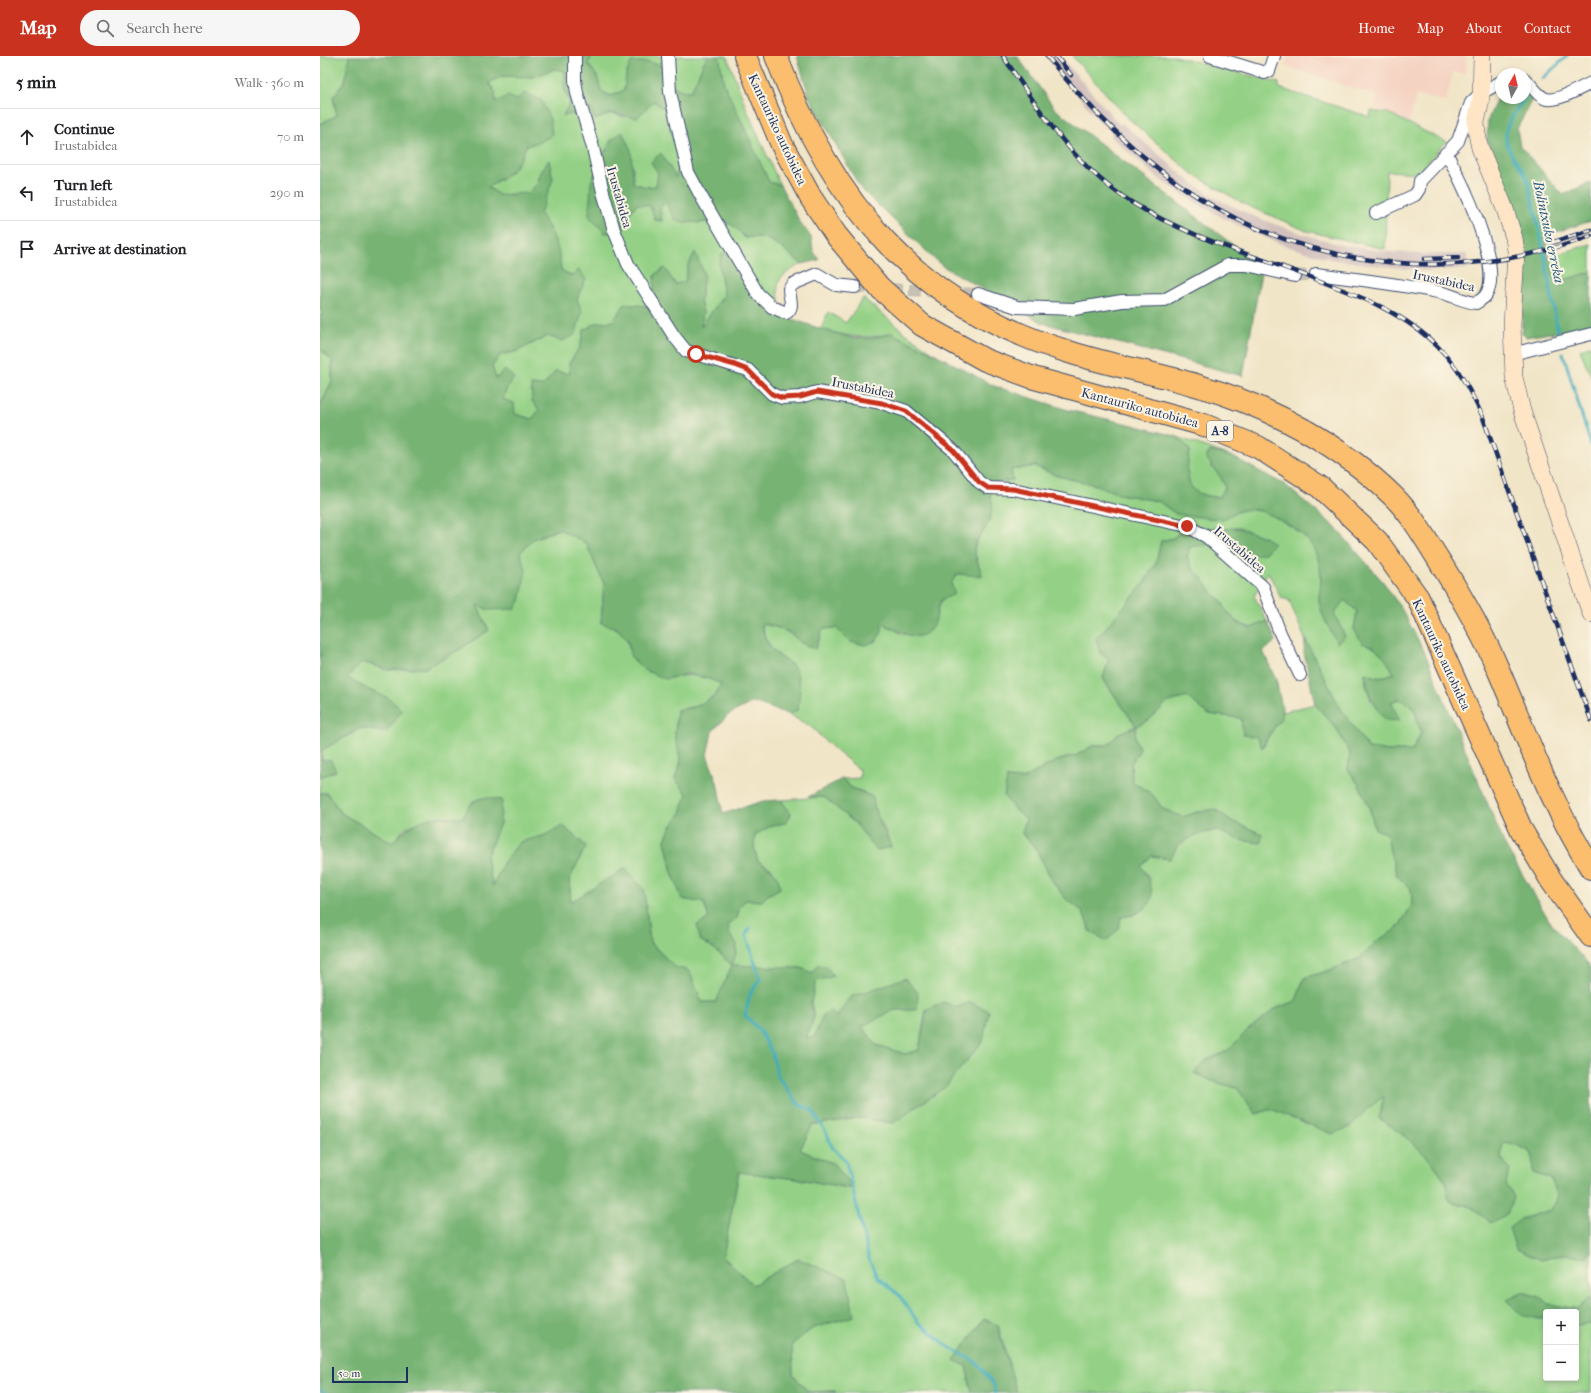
<!DOCTYPE html>
<meta charset="utf-8">
<style>
:root{--surface:#fff;--page:#f6f6f6;--text:#202124;--muted:#757577;--line:#e0e0e0;--accent:#c8321e}
body{margin:0;font-family:"IM FELL French Canon",serif;background:var(--page);color:var(--text)}
.controls{position:absolute;right:12px;bottom:12px;display:grid;overflow:hidden;border-radius:4px;box-shadow:0 2px 6px #0003}
.controls button{width:36px;height:36px;display:grid;place-items:center;padding:0;border:0;border-bottom:1px solid var(--line);background:var(--surface);color:var(--text);font:20px sans-serif}
.compass{position:absolute;left:1175px;top:12px;width:36px;height:36px;border-radius:50%;background:var(--surface);box-shadow:0 2px 6px #0003;rotate:8deg}
.scale{position:absolute;left:12px;bottom:10px;width:76px;box-sizing:border-box;padding-left:4px;border:2px solid #1b2f5e;border-top:0;font-size:11px;line-height:14px;white-space:nowrap;color:#1b2f5e;-webkit-text-stroke:3px #fcf5e5;paint-order:stroke}
.stop{position:absolute;width:12px;height:12px;margin:-9px;border:3px solid #c8321e;border-radius:50%;background:#fff}
.stop.end{background:#c8321e;border-color:#fff;box-shadow:0 1px 4px #0008}
.list{margin:0;padding:0;list-style:none}
h2{display:flex;justify-content:space-between;align-items:center;height:52px;margin:0;padding:0 16px;font-size:17px}
h2 small{font-size:13px;font-weight:400;color:var(--muted)}
.list li{display:grid;grid-template-columns:26px 1fr auto;gap:12px;align-items:center;box-sizing:border-box;height:56px;padding:0 16px;border-top:1px solid var(--line)}
.list b{display:block;font-size:15px;white-space:nowrap}
.list p{margin:0;font-size:13px;white-space:nowrap;color:var(--muted)}
.list em{font-size:13px;font-style:normal;color:var(--muted)}
.icon{flex:none;width:22px;height:22px;fill:none;stroke:currentColor;stroke-width:2;stroke-linecap:round;stroke-linejoin:round}
.map{position:relative;flex:none;width:1271px;height:1337px;overflow:hidden}
header{display:flex;align-items:center;gap:24px;box-sizing:border-box;height:56px;padding:0 20px;background:var(--accent);color:#fff}
header strong{font-size:19px}
nav{display:flex;gap:22px;margin-inline-start:auto;font-size:14px}
.search{width:280px;height:36px;background:var(--page);display:flex;align-items:center;gap:10px;box-sizing:border-box;padding:0 14px;border-radius:22px;color:var(--muted);font-size:15px}
main{display:flex}
aside{flex:1;background:var(--surface)}
.map>svg:first-child{display:block}
.built{fill:#f5d3c2}
.industrial{fill:#d1c0bd}
.green{fill:#94d186;stroke:#588072;fill-rule:evenodd}
.forest{fill:#77b373;stroke:#497168}
.lines{fill:none;stroke-linecap:round;stroke-linejoin:round}
.stream{stroke:#3eacbd;stroke-width:3}
.street-tunnel{stroke:#c6c1b2;stroke-width:12;stroke-dasharray:12 6;stroke-linecap:butt}
.street-casing{stroke:#3b4a6e;stroke-width:14}
.secondary-casing{stroke:#3b4a6e;stroke-width:18}
.highway-casing{stroke:#3b4a6e;stroke-width:24}
.street{stroke:#fff;stroke-width:12}
.secondary{stroke:#fde5c5;stroke-width:17}
.highway{stroke:#fbbd6e;stroke-width:22}
.rail-casing{stroke:#1b2f5e;stroke-width:4.5}
.rail{stroke:#fcf5e5;stroke-width:3;stroke-dasharray:9;stroke-linecap:butt}
.route{stroke:#c8321e;stroke-width:5}
.labels{text-anchor:middle;stroke-width:4;stroke-linejoin:round;paint-order:stroke}
.shield{fill:#fcf5e5;stroke:#5e6a86;stroke-width:1}
.shield-label{font-size:12px;font-weight:bold;fill:#1b2f5e}
.street-label{font-size:13px;fill:#1b2f5e;stroke:#fcf5e5}
.water-label{font-size:14px;font-style:italic;fill:#275b7f;stroke:#fcf5e5}
</style>
<header>
<strong>Map</strong>
<div class="search"><svg class="icon" aria-label="search" viewBox="0 0 24 24"><circle cx="10" cy="10" r="6"/><path d="M15 15l6 6"/></svg>Search here</div>
<nav><a>Home</a><a>Map</a><a>About</a><a>Contact</a></nav>
</header>
<main>
<aside>
<h2>5 min<small>Walk · 360 m</small></h2>
<ul class="list">
<li><svg class="icon" aria-label="ahead" viewBox="0 0 24 24"><path d="M12 20V5M6 11l6-6 6 6"/></svg><div><b>Continue</b><p>Irustabidea</p></div><em>70 m</em></li>
<li><svg class="icon" aria-label="left" viewBox="0 0 24 24"><path d="M17 20v-9H6M10 6l-5 5 5 5"/></svg><div><b>Turn left</b><p>Irustabidea</p></div><em>290 m</em></li>
<li><svg class="icon" aria-label="arrive" viewBox="0 0 24 24"><path d="M6 21V4h12l-3 4 3 4H6"/></svg><div><b>Arrive at destination</b></div></li>
</ul>
</aside>
<div class="map">
<svg width="1271" height="1337" viewBox="0 0 1271 1337">
<rect width="100%" height="100%" fill="#fcf5e5"/>
<filter id="ink" filterUnits="userSpaceOnUse"><feTurbulence type="fractalNoise" baseFrequency=".025" numOctaves="2"/><feDisplacementMap in="SourceGraphic" scale="8" xChannelSelector="R" yChannelSelector="G"/><feConvolveMatrix kernelMatrix="1 2 1 2 8 2 1 2 1" color-interpolation-filters="sRGB"/></filter>
<filter id="wash" filterUnits="userSpaceOnUse"><feTurbulence type="fractalNoise" baseFrequency=".012" numOctaves="4" result="noise"/><feDisplacementMap in="SourceGraphic" scale="16" xChannelSelector="R" yChannelSelector="G"/><feGaussianBlur stdDeviation="0.9" result="paint"/><feColorMatrix in="noise" values="0 0 0 0 0 0 0 0 0 0 0 0 0 0 0 0 0 1.4 0 .05"/><feComposite in="paint" operator="in"/></filter>
<g filter="url(#wash)">
<rect width="100%" height="100%" fill="#f1e5c7"/>
<path class="built" d="M968,0h179l-2,18 -12,-2 -7,30 -30,-7 -7,27 -34,-14 2,-12 -92,-30z"/>
<path class="industrial" d="M725,0h15l60,69 2,-2 70,60 31,19 37,17 40,14 42,12 38,6 45,3h42l1,15 -44,2 -89,-11 -49,-14 -39,-16 -41,-21 -43,-27 -40,-34 -13,-12 2,-3 -22,-23z"/>
<g class="green">
<path d="M0,0h29l-4,25 -12,16 4,18 -17,9z"/>
<path d="M272,0h117l-3,2 -15,33h-7l-21,-9 -37,-7 -2,15 -13,6 -10,-5 -4,-15 -9,-12z"/>
<path d="M399,0h8l20,54 33,75 -11,-3 -45,-98z"/>
<path d="M752,0h103l104,27v5l91,29 1,-6 17,2 58,29 -28,31 -31,-2 -2,78 -78,-18 -61,-26 -56,-33 -63,-55z"/>
<path d="M234,13l11,2 -1,17 6,15 -7,12 12,-1 16,-7 5,13 15,-7 13,4 30,-16 13,10 11,50 -2,17 -8,-14 -10,9 -2,13 -10,1 -13,-4v-15l-11,-36 -10,8 -9,14 19,78 4,-14 11,-14 13,1 5,15 7,1 -2,-12 5,-7 34,21 22,-2 15,5 9,12c25,-5 38,12 57,26 -33,17 -24,20 -20,52l-63,-51 5,30 -24,33 3,-15 -3,-12 4,-27 -9,-21 -7,13 -3,16 -10,2 -11,-16 -9,7 -1,14 -8,17 -21,-2 -12,17 -17,2 -12,7 -4,17 -11,16 1,11 -38,45 -17,-5 -12,-15 3,-9 -10,-12 -4,-11 8,-12 17,-4 31,-15 14,5 20,-29 -5,-12 -5,-24 -11,-6c-1,-21 -9,-39 -21,-56l6,-18 3,-36 -8,12 -4,12 -9,9 -29,2 -11,-8c21,-12 29,-18 38,-41l16,-5 -26,-41 -20,2 -1,-10 -6,-9 13,-7 32,1z"/>
<path d="M1271,188v28l-35,11 -8,-26z"/>
<path d="M543,242l41,34 33,23 -46,-22c-27,8 -43,3 -70,-4l7,-17 18,11z"/>
<path d="M1271,289v31l-11,-26z"/>
<path d="M0,292l12,13v20l-12,25z"/>
<path d="M858,381l55,20 -23,-6 1,16 11,10 3,10 -5,10c-34,0 -36,-19 -30,-47z"/>
<path d="M715,410l22,10 40,9 22,9 39,7 18,13 20,2 34,-2 17,-5 14,2 17,7 32,22 10,23 1,19 -2,19 18,41 8,-6 -12,-22 11,-14 13,11 -3,18 31,28 9,16 -14,5 -15,-5 1,12 5,16 20,1 9,-4 14,10 7,25 -9,18h-23l-21,-3 -29,-42 -34,-67 -16,-39 -8,-2 -13,-26 -14,24 13,25 -16,7 -13,-5 -13,-14 -3,-8 -7,-5 -13,-18 -9,-8 -6,-13 3,-10 36,-5 16,10 31,-9 -9,-6 -25,-9 -19,1 -16,-2 -23,5 -8,6 -12,3 -5,22 -14,23 -46,53 13,20 -6,20 33,47 13,-6 19,-18 20,-5 20,17 33,4 16,19 6,10c5,-12 15,-22 20,-35l32,-8 21,24 14,25 -2,16 11,16 10,21 6,23 12,4 3,18 7,25 14,12 1,17 -14,23 -21,13 -17,17 -29,12 -27,8 -8,23 -21,8 -27,21 -21,21 -22,10 7,20 25,7 19,26 15,-5 21,8 15,8 60,-16 17,-14 -5,23c22,14 55,40 66,64 2,6 3,13 4,19l23,6 19,16 19,-54 -9,-11 2,-16 14,3 15,8 1,20 18,6 8,18 -8,13 -30,9 20,41 24,-6 21,4 5,-9v50l-3,-1 -10,11 -30,-5 -8,-7 -18,-5 -14,8 29,19h9v59h30v-53l15,-2v70h-574l-19,-68 -14,-6 -30,41 12,6 6,27h-137v-2l-27,1 -15,-18 -1,-30 21,-16 41,-12 -56,-57 -45,26 -30,-28 16,-85 66,8 48,9 -19,-25 -34,-14 12,-25 47,-7 34,5 52,-36 38,-46 -25,-34 -32,2 -7,41 -14,4 -29,-9 -15,-19 33,-16 -27,-17 -17,4 -14,21 -6,-7 -7,4 -8,21 -9,2 8,-21 -3,-15 5,-21 -4,-8 -11,-5 -45,-1 -40,35h-14l-13,-31 -14,-4 -25,-25 -6,-52 -73,12 -2,-22 17,-34 -23,-20 -20,10 -23,6 -16,20 -11,24 -7,-28 14,-35 -61,-7 -34,12 -13,15 -51,-30 -14,-20h-7v-16l16,-6 -15,-11 1,-10 40,-22 24,5 2,-35 -21,-9 -20,-12 15,-15 26,8 37,-2 35,-19 29,-19 -13,-26 44,-3 3,-15 -3,-33 13,-14 26,-10 27,14 18,41 -3,39c22,6 26,11 30,34l35,22c24,-6 33,-4 56,5 -11,19 -24,22 -45,26l-2,24 6,28 -6,16 12,16 -6,19 -11,15 -5,13 7,31 10,27 22,4 5,16 -9,21 13,8 19,17 -4,-41 9,-6 3,-13 6,-5 16,1 6,-6 12,-7 -8,-19 -14,-8 -4,-13 1,-13 17,-10 14,-2 5,-9 -10,-14 43,-3 32,27 20,26 15,-3 -7,-19 -20,-36 -12,-4 -10,-9 18,-1v-8l-26,-21 -24,-23 -22,-12 10,-5 -6,-44c-18,-13 -26,-18 -30,-41 16,3 28,7 39,19l19,-5 2,-9 14,-1 14,14 31,-18 12,4 9,7 33,-12c2,-19 12,-33 22,-49l25,1 -8,-25 3,-12 7,-8 6,-35 5,-13 18,-2 -2,-10zM816,671l-1,11 4,12 -8,13 1,18 20,13 11,15 20,8 14,-5 18,-3 18,13 29,12 -1,9 -21,-3 -24,-10 -20,5 -18,10 -8,14 -18,-3 -11,10 9,13 -16,36 -13,2 -30,15 -9,-21 -17,-13 -12,-16 -18,-35 -13,-13 4,-15 -12,-10 -7,-31 16,1 33,-18 21,-6 17,-10h14l11,-12z"/>
</g>
<g class="forest">
<path d="M29,0h243l-4,8 9,12 4,15 10,5 13,-6 2,-15 5,-13h18l12,3 2,17 21,9h7l15,-33 3,-2h10l5,28 45,98 11,3 20,37 11,15 2,13 6,10 -17,4c-19,-14 -32,-31 -57,-26 -22,-30 -40,-9 -70,-18l-10,-18 -5,7 2,12 -7,-1 -5,-14 -13,-2 -11,14 -4,14 -17,1 -16,-17 2,-34 20,-42 11,-8 9,18 2,33 13,4 10,-1 2,-13 -7,-11 10,-9 15,25 2,-17 -11,-50 -13,-10 -17,17 -26,-5 -16,7 -5,-12 -16,6 -11,2 7,-13 -6,-15 1,-17 -11,-2 -20,8 -32,-1 -13,7 6,9 1,10 12,-6 8,4 9,-7 16,7 9,19 2,16 -10,6 -16,5c-9,25 -17,27 -38,41l11,8 29,-2 9,-9 4,-12 8,-12 4,19 -13,35c13,18 20,34 21,56l11,6 7,-6 7,9 -9,20 5,13 -7,23 -13,6 -14,-5 -31,15 -17,4 -8,11 4,12 9,-8 9,8 -8,12 -3,9 11,4 1,11 17,5 7,-9 -7,-9 -1,-16 12,1 13,-15 14,3 -1,-11 11,-16 4,-17 12,-7 17,-2 12,-17 21,2 8,-17 1,-14 10,-7 10,16 10,-2 3,-16 7,-14 9,22 -4,27 3,12 -2,14 23,-32 -5,-30 3,-12 9,2 38,56 52,18 32,9h21l17,-5 46,22 57,31 74,24 65,15 45,12 12,13c-6,28 -4,47 30,47l5,-10c-4,-12 -13,-19 -19,-30l4,-6 23,6 52,28 50,42 49,56 18,27 22,41 80,192 46,79 41,45v282l-5,9 -21,-4 -24,6 -25,-11 -7,-21 12,-9 30,-9 7,-13 -7,-18 -18,-6 -1,-20 -15,-8 -14,-2 -2,15 9,11 -4,15 8,13 -7,17 -16,9 -19,-16 -23,-6c-2,-6 -2,-13 -4,-19 -11,-24 -44,-50 -66,-64l5,-22 -17,13 -17,18 -18,7 -61,-25 -15,5 -19,-26 -25,-7 -18,-8 11,-12 22,-10 21,-21 27,-21 21,-8 8,-23 27,-8 29,-12 17,-17 21,-13 14,-23 -1,-17 -14,-12 -7,-25 -3,-18 -12,-4 -6,-23 -10,-21 -11,-16 2,-16 -14,-25 -21,-24 -11,-51 1,-14 34,67 29,42 21,3h23l9,-18 -7,-25 -14,-9 -9,3 9,19 -14,-1c-13,-16 -19,-26 -21,-47l15,5 14,-5c-10,-16 -13,-24 -32,-30l-8,-14 3,-18 -13,-11 -10,14 11,22 -8,7c-7,-13 -16,-27 -18,-42 -1,-7 2,-14 2,-21 -1,-38 -21,-51 -53,-66 -16,-8 -31,-5 -45,6l-47,-6 -18,-13 -39,-7 -22,-9 -40,-9 -22,-10 -24,4 2,10 -18,2 -5,13c5,11 1,26 -6,35 -4,7 -9,10 -10,19 0,7 6,19 8,27l-25,-2 -6,9 4,11 -14,6c-4,7 -4,19 -7,24 -14,25 -35,5 -52,0v8l-6,9 -10,4 -16,-3 -14,-14 -13,1 -8,20 -14,-6 -10,-10 -17,-7 -12,-2c1,13 7,24 17,32 4,3 9,5 13,9 10,11 8,31 6,45l-10,4 -35,-12 -25,13 -16,17 -5,23 10,27 6,32 40,-13 18,-1 10,14 -5,9 -14,2 -17,10 -1,13 4,13c12,7 21,12 22,27l-12,7 -6,6 -16,-1 -6,6 -3,12 -9,6 2,11 7,9 -1,10 -4,11 69,3 11,5 5,-8 9,1 8,10 -18,5 -5,21 3,15 -8,21 9,-2 8,-21 6,-5 8,7 13,-20 55,-19 13,15 -1,17h-23l-32,16 14,19 29,9 14,-4 8,-41 16,-7 15,5 12,-5 19,9 -6,30 -38,46 -52,36 -34,-5 -47,7 -12,25 34,14 20,25 -49,-9 -66,-8 -16,85 30,28 45,-26 49,20 7,37 -41,12 -21,16 1,30 15,18 27,-1v2h-515v-600h7l14,20 51,30c23,-25 37,-28 70,-25 12,-22 16,-22 40,-18l-2,23 -14,35 7,28 11,-24 16,-20 23,-6 20,-10 23,20 -17,34 2,22 54,-34 19,22 6,53 25,24 14,4 13,31h14l16,-37 -19,-17 -13,-8 -3,-15 12,-7 -5,-15 -22,-4 -10,-27 -7,-32 5,-12 11,-15 6,-19 -12,-16 6,-16 -6,-28 2,-24 17,-3 21,-11 6,-12 -17,-7 -18,-3 -20,5 -22,-9 -13,-13 -3,-16 -11,-13 -16,-5 3,-39 -18,-41 -27,-14 -26,10 -13,14 6,17 -6,31 -5,8 -26,1 -12,-5 12,25 -29,19 -35,19 -37,2 -25,-8 -16,15 20,12 21,9 14,12 -16,23 -25,-5 -39,22 -1,10h10l5,11 -16,6v-370l12,-26v-20l-12,-13v-33l2,-1 -2,-3v-187l17,-9 -4,-18 12,-16z"/>
<path d="M477,0h220l38,53 207,158 -19,109 -200,-53 -102,-58 -80,-76 -51,-90z"/>
<path d="M1205,31l8,10 -16,32 3,17 43,49 28,-13v39l-41,13 -6,-21 4,44 8,25 35,-10v51l-17,6 -48,8 -4,-4v-9l5,-67 -11,-43 -29,-74 1,-20 8,-20 5,-5v3h24z"/>
<path d="M884,471l16,2 19,-1 25,9 10,6 -9,10 -12,2 -27,-13 -36,5 -3,10 6,13 9,8 13,18 7,5 3,8 13,14 13,5 16,-7 9,20 -13,10 13,29 7,32 -3,8 -11,14 -7,14 -5,-11 -14,-2 -2,-17 -33,-4 -21,-17 -19,5 -19,18 -13,6 -1,12 5,12 -9,13 1,18 20,13 11,15 20,8 14,-5 18,-3 18,13 29,12 -1,9 -21,-3 -24,-10 -20,5 -18,10 -8,14 -18,-3 -11,10c18,27 15,46 -20,51l-2,11 -12,13 -16,-9 -9,-21 -17,-13 -12,-16 -18,-35 -13,-14 4,-14 -12,-10 -10,-13 3,-18 16,1 33,-18 21,-6 17,-10h14l11,-12 17,-7 -33,-48 6,-19 -9,-6 -4,-14 46,-53 14,-23 5,-22 12,-3 8,-6z"/>
<path d="M522,723l10,9 21,9c1,18 12,33 18,50l-15,3 -20,-26 -32,-27h-16z"/>
<path d="M1202,1236l18,5 8,7 30,5 10,-11 3,1v24l-15,2v-13h-30v7c-19,-1 -28,-4 -39,-20z"/>
<path d="M664,1263l13,6 20,68h-45l-6,-27 -12,-6z"/>
</g>
<g class="lines">
<g class="stream">
<path d="M1222,23l25,-23"/>
<path d="M1205,42c-8,10 -21,27 -19,41 3,19 17,27 21,40 14,50 22,102 31,153"/>
<path d="M1243,297l28,92"/>
<path d="M430,872l-4,7 14,44 -10,15 -5,21 15,16 12,22 6,24 21,28 13,5 15,24 5,13 14,14 23,98 8,18 22,18 19,27 31,25 28,16 17,22 1,8"/>
<path d="M2,1334l3,3"/>
</g>
</g>
</g>
<g filter="url(#ink)">
<g class="lines">
<g class="street-tunnel">
<path d="M975,220l21,-2"/>
<path d="M535,231l123,7"/>
</g>
<defs>
<g id="street">
<path d="M255,0v24l2,13 16,55 10,44 11,38 14,34 46,72 12,15 62,19 24,24 10,4 18,-1 17,-5 65,11 24,8 47,39 26,32 9,6 25,1 174,37 20,11 56,50 17,46 20,42"/>
<path d="M348,0l2,36 18,80 14,26 56,96 14,13 14,6c9,-5 3,-16 3,-24l4,-5 24,-10 19,11 19,2"/>
<path d="M890,0l55,17 4,-2 5,-15"/>
<path d="M1205,24c7,5 11,14 19,18 10,6 36,-10 47,-15"/>
<path d="M1056,157l39,-18 4,-6 1,-8 38,-40 13,-38 10,-10 20,-11"/>
<path d="M996,218c41,5 82,10 122,18 13,2 26,10 38,11 3,-2 8,-5 10,-8 18,-27 -25,-117 -40,-142"/>
<path d="M658,238l39,13 57,2 48,-8 42,-1 64,-35h19l48,11"/>
<path d="M1192,298l79,-20"/>
</g>
<path id="secondary" d="M1162,0l-1,44 -5,22 1,12 3,14 25,61 9,29 2,13 -4,74 2,52 8,34 69,203"/>
<g id="highway">
<path d="M425,0l37,89 29,53 25,37 43,52 43,38 63,35 49,18 170,47 54,22 62,40 57,54 41,57 104,233 29,49 40,56"/>
<path d="M456,0c56,147 139,249 293,296 43,14 87,21 130,34 72,21 141,58 195,111 19,19 32,43 46,65 21,34 42,70 58,107 29,68 54,137 93,199"/>
</g>
</defs>
<use href="#street" class="street-casing"/>
<use href="#secondary" class="secondary-casing"/>
<use href="#highway" class="highway-casing"/>
<use href="#street" class="street"/>
<use href="#secondary" class="secondary"/>
<use href="#highway" class="highway"/>
<defs>
<g id="rail">
<path d="M683,0c36,54 71,110 128,146 56,35 122,53 184,77 45,17 92,35 126,71 18,18 30,43 41,65l109,305"/>
<path d="M727,0c43,54 93,104 151,141 116,74 265,87 393,39"/>
<path d="M736,0l15,19"/>
<path d="M1231,187l40,-13"/>
<path d="M1104,203l34,-1"/>
</g>
</defs>
<use href="#rail" class="rail-casing"/>
<use href="#rail" class="rail"/>
</g>
</g>
<g class="lines" filter="url(#ink)">
<path class="route" d="M376,298l39,11 13,5 24,24 10,4 18,-1 17,-5 65,11 24,8 47,39 26,32 9,6 25,1 174,37"/>
</g>
<g class="labels">
<rect class="shield" x="887" y="365" width="26" height="20" rx="3"/>
<g class="shield-label">
<text x="900" y="379">A-8</text>
</g>
<g class="street-label">
<text transform="translate(458 73) rotate(65)" y="5">Kantauriko autobidea</text>
<text transform="translate(300 141) rotate(74)" y="5">Irustabidea</text>
<text transform="translate(1124 224) rotate(12)" y="5">Irustabidea</text>
<text transform="translate(543 331) rotate(11)" y="5">Irustabidea</text>
<text transform="translate(820 351) rotate(15)" y="5">Kantauriko autobidea</text>
<text transform="translate(920 493) rotate(41)" y="5">Irustabidea</text>
<text transform="translate(1122 598) rotate(65)" y="5">Kantauriko autobidea</text>
</g>
<g class="water-label">
<text transform="translate(1229 176) rotate(78)" y="5">Bolintxuko erreka</text>
</g>
</g>
</svg>
<div class="controls">
<button>+</button>
<button>−</button>
</div>
<svg class="compass" viewBox="-18 -18 36 36"><path d="M0-13l5 13h-10z" fill="#e53935"/><path d="M0 13l5-13h-10z" fill="#757577"/></svg>
<div class="scale">50 m</div>
<div class="stop" style="left:376px;top:298px"></div>
<div class="stop end" style="left:867px;top:470px"></div>
</div>
</main>
